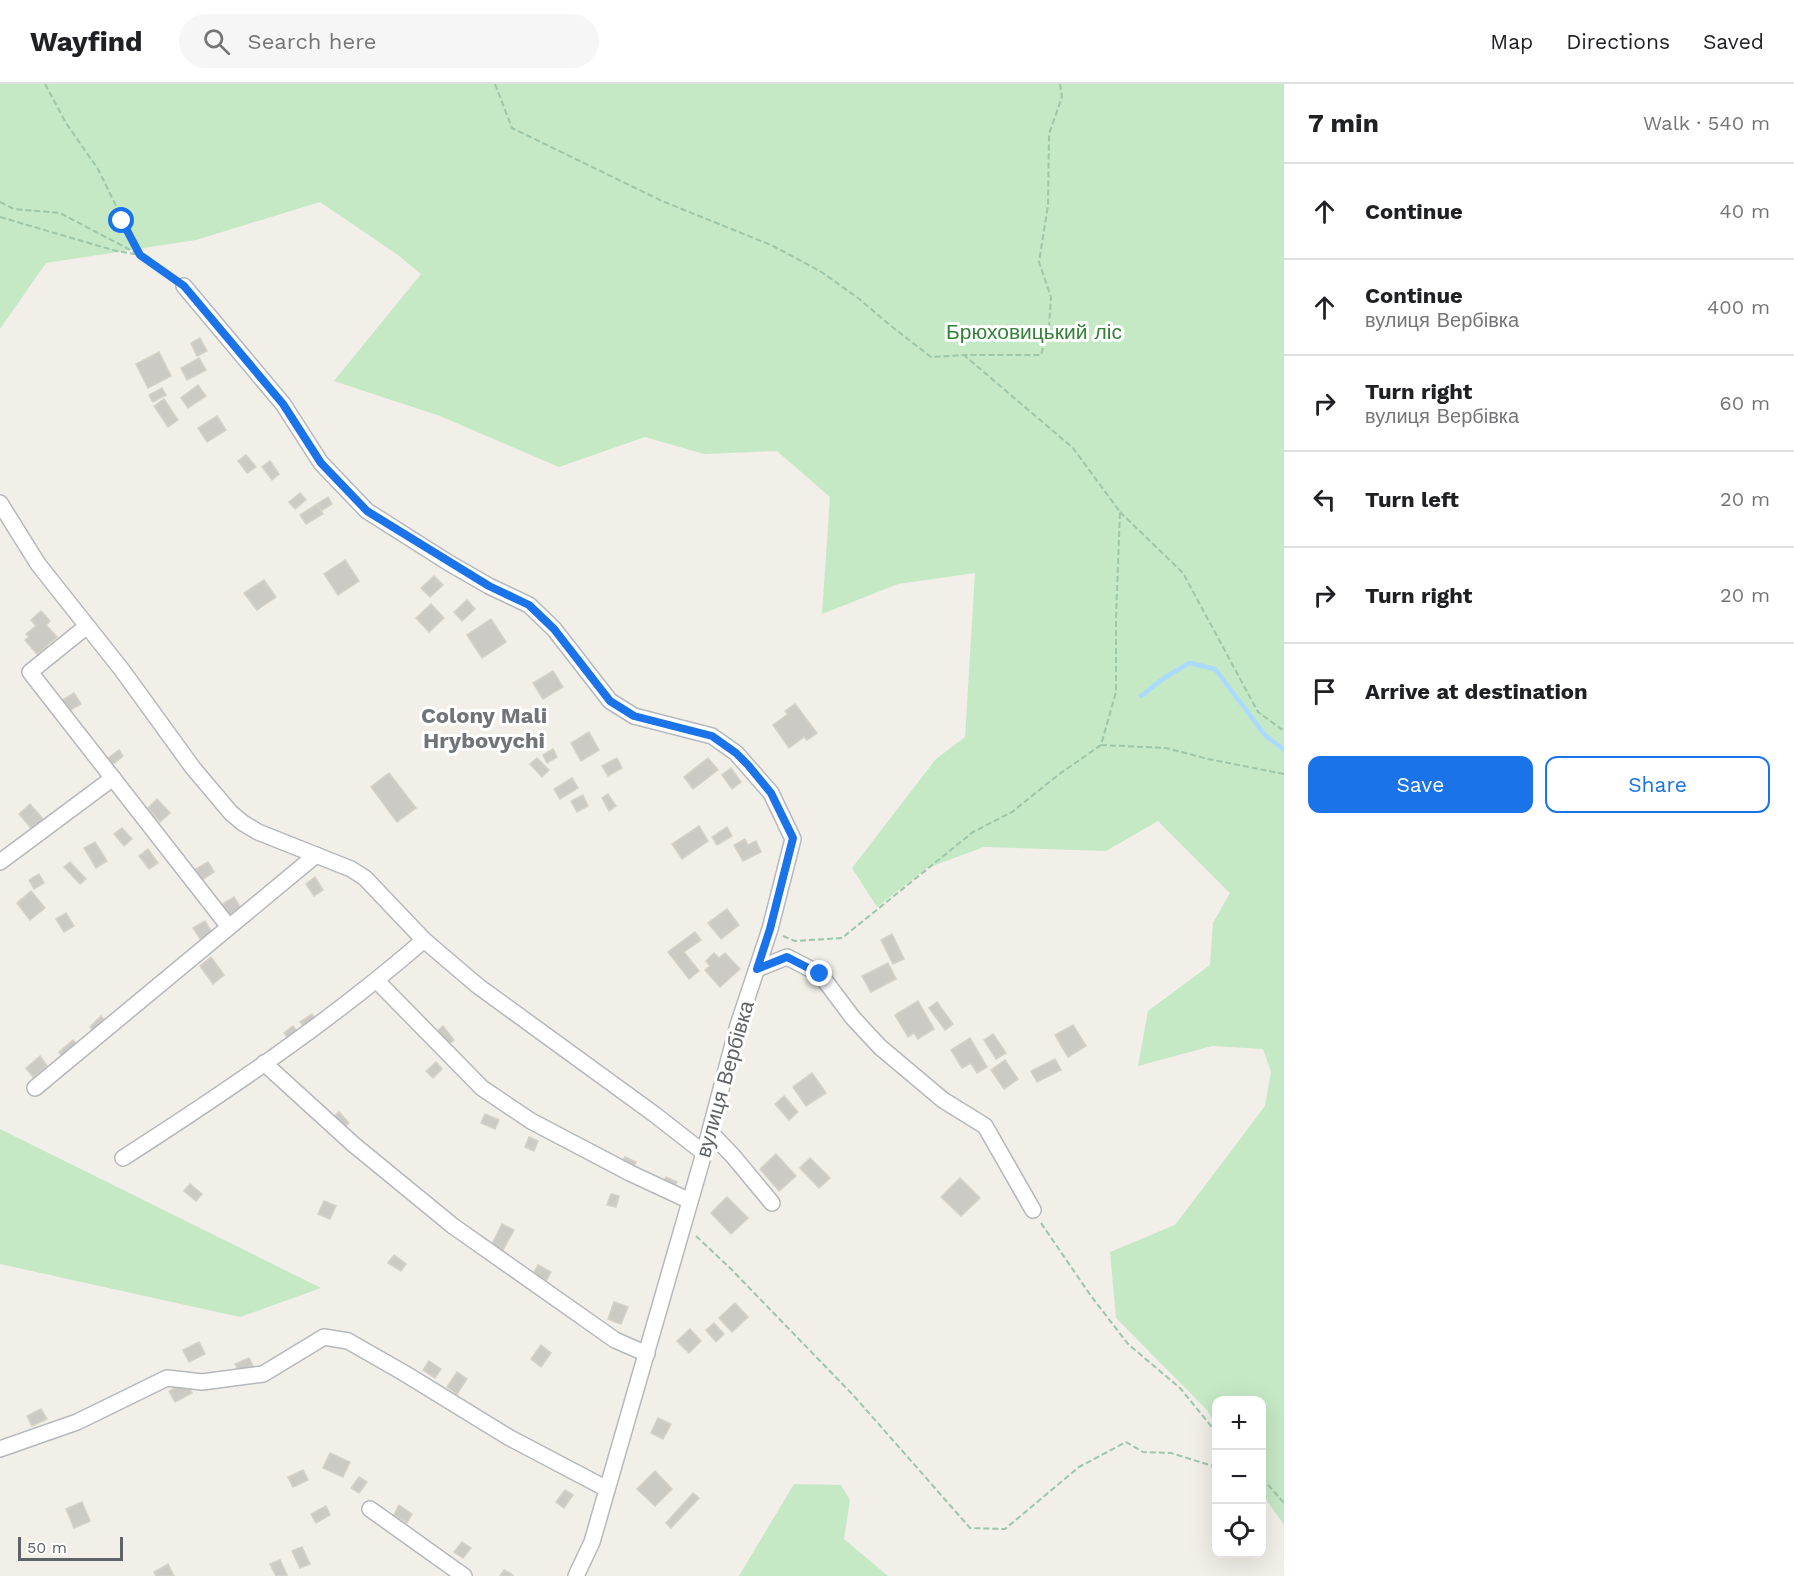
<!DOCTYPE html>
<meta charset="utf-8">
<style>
:root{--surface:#fff;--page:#f6f6f6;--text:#202124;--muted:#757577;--line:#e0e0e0;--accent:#1a73e8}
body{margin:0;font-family:"Work Sans",sans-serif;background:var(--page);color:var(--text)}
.controls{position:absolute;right:18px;bottom:18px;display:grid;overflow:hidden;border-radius:12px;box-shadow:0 6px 24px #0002}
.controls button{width:54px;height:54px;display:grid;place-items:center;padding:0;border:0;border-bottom:2px solid var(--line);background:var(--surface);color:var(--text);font:30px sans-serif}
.scale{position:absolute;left:18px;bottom:15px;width:105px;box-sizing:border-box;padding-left:6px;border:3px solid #5f6368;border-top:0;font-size:16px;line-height:21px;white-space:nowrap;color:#5f6368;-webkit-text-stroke:4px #fff;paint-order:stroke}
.stop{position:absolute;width:18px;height:18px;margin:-14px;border:4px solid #1a73e8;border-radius:50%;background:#fff}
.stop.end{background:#1a73e8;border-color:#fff;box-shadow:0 2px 6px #0008}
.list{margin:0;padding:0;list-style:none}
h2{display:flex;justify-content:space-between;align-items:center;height:78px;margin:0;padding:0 24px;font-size:26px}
h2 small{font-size:20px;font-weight:400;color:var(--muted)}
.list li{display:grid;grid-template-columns:39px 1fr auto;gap:18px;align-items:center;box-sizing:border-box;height:96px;padding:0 24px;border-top:2px solid var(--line)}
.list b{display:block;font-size:22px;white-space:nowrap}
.list p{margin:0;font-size:20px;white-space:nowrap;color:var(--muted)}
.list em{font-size:20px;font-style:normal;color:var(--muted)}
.actions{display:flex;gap:12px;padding:18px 24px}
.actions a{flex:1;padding:14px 0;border:2px solid var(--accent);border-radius:12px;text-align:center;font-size:21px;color:var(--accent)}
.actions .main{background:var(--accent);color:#fff}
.icon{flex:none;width:33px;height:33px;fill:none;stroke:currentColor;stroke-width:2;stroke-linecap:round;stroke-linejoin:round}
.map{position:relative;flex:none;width:1284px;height:1492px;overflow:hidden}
header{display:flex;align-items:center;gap:36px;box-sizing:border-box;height:84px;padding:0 30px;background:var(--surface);border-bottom:2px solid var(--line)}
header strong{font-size:28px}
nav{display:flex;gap:33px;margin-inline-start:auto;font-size:21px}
.search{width:420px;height:54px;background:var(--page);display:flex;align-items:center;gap:15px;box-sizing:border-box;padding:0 21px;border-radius:33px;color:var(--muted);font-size:22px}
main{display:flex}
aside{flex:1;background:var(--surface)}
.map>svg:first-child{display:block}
.green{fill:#c5e8c5}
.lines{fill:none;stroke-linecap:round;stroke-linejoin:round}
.stream{stroke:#aadaff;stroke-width:4.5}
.building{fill:#cccac5;stroke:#d6d1c6;stroke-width:1.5}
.minor-casing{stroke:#b5b8bc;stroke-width:18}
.path{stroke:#9cc7a9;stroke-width:2;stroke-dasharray:6 3;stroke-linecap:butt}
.minor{stroke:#fff;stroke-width:15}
.route{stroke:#1a73e8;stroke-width:8}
.labels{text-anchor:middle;stroke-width:6;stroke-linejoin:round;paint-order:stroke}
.park-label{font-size:21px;fill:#348238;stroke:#fff}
.street-label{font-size:21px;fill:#5f6368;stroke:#fff}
.neighbourhood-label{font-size:22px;font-weight:bold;fill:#70757a;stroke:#fff}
</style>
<header>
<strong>Wayfind</strong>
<div class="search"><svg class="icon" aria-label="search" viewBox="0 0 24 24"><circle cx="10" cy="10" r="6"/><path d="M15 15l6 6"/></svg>Search here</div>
<nav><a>Map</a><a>Directions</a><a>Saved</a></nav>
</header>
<main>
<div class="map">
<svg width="1284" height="1492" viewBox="0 0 1284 1492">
<rect width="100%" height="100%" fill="#f1efe8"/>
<g class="green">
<path d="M0,0h1284v1441l-22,-31v-94h-46v26l-9,-16 -91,-92 -6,-66 65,-27 57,-75 33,-44 6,-34 -8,-23 -51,-3 -74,20 10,-55 62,-46 3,-42 17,-30 -72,-72 -52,30 -122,-4 -57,21 -50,39 -25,-39 84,-109 29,-22 10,-164 -77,11 -76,30 8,-117 -53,-46 -73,3 -59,-17 -86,30 -119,-51 -106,-35 87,-107 -23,-19 -78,-53 -124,38 -150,23 -46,66z"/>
<path d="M0,1045l321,159 -81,29 -240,-53z"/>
<path d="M794,1400l47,1 9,15 -6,39 44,37h-149z"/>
</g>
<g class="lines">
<path class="stream" d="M1141,612l23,-18 25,-15 26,6 50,66 19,15"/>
</g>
<g class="building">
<path d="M200,254l7,13 -10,5 -6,-13z"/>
<path d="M159,268l12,24 -23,12 -12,-24z"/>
<path d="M199,274l7,12 -19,10 -6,-12z"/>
<path d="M198,301l8,11 -18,12 -7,-10z"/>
<path d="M162,304l4,7 -13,7 -4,-7z"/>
<path d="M164,315l14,21 -10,7 -14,-21z"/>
<path d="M217,332l9,14 -19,12 -9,-14z"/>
<path d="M246,371l10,12 -9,6 -9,-12z"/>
<path d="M270,377l9,13 -7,6 -10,-13z"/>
<path d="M300,409l6,7 -11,9 -6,-7z"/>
<path d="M328,413l4,7 -11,7 -4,-7z"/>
<path d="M317,420l6,10 -17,10 -6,-9z"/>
<path d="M345,476l14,21 -21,14 -14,-21z"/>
<path d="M434,492l9,9 -13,12 -9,-9z"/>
<path d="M264,496l12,17 -19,13 -13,-17z"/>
<path d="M467,516l8,9 -13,12 -8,-9z"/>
<path d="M431,520l13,14 -15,14 -13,-14z"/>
<path d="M41,527l9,10 -4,4 11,12 -20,17 -12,-14 4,-3 -3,-3 10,-8 -5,-6z"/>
<path d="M491,535l15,23 -24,16 -15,-23z"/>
<path d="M553,587l10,16 -20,12 -10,-16z"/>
<path d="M74,609l7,11 -12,7 -7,-11z"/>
<path d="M795,620l22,29 -10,7 -3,-3 -15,11 -16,-23 15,-11 -3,-3z"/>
<path d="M589,648l10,18 -18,11 -10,-18z"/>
<path d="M553,665l4,8 -10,6 -4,-8z"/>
<path d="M119,666l4,6 -11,9 -5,-6z"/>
<path d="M537,674l12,12 -7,7 -12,-13z"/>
<path d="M617,674l5,10 -14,8 -6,-10z"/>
<path d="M708,674l10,12 -25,19 -9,-12z"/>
<path d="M731,684l10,14 -9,7 -10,-14z"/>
<path d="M389,689l27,35 -19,14 -26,-35z"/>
<path d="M572,694l6,10 -18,11 -6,-10z"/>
<path d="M608,710l8,12 -7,5 -7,-13z"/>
<path d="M583,711l5,11 -11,6 -6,-11z"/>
<path d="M157,715l13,14 -10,9 -12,-14z"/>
<path d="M30,720l13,15 -12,9 -12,-14z"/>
<path d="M699,742l9,15 -26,18 -10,-15z"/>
<path d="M727,743l5,9 -15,9 -5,-8z"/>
<path d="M122,744l10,11 -8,7 -10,-12z"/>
<path d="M745,755l3,6 8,-4 5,11 -18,9 -9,-16z"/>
<path d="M95,758l12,19 -11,7 -12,-20z"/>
<path d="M148,765l10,14 -9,6 -10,-13z"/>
<path d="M70,778l16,17 -6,5 -16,-17z"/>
<path d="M208,778l6,10 -12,8 -6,-11z"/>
<path d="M39,790l5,9 -10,6 -5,-9z"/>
<path d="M315,793l8,13 -9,6 -8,-12z"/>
<path d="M31,807l14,17 -15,12 -13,-17z"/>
<path d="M234,813l7,11 -13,9 -7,-12z"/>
<path d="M727,825l12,16 -18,14 -13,-16z"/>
<path d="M66,829l8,13 -10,6 -8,-13z"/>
<path d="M205,837l7,12 -11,7 -8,-12z"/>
<path d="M695,848l6,8 -17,12 15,19 -10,8 -21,-27z"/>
<path d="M892,850l12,25 -11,5 -12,-24z"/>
<path d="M714,869l5,5 6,-5 15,16 -20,18 -15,-17 5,-4 -4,-5z"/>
<path d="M211,873l13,18 -11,9 -13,-18z"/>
<path d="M888,879l8,16 -25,13 -9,-16z"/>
<path d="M918,917l16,28 -16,10 -4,-6 -6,4 -13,-22z"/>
<path d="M937,918l16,22 -8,6 -16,-22z"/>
<path d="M312,930l5,8 -11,8 -6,-8z"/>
<path d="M101,932l4,5 -11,11 -4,-5z"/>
<path d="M1073,941l13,21 -18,11 -13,-22z"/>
<path d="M293,942l6,8 -9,7 -6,-8z"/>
<path d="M443,942l11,14 -8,6 -11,-13z"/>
<path d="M993,950l13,19 -10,6 -12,-19z"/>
<path d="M970,954l17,29 -10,6 -6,-10 -9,5 -11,-18z"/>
<path d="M73,956l5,6 -14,12 -5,-6z"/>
<path d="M40,972l7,10 -14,11 -7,-9z"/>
<path d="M1055,975l6,11 -24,12 -6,-11z"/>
<path d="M1005,976l13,19 -14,10 -13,-19z"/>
<path d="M436,978l6,7 -9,9 -7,-7z"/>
<path d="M812,989l14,20 -20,13 -13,-19z"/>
<path d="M784,1012l14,16 -9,8 -14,-16z"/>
<path d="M339,1028l10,11 -6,6 -11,-11z"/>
<path d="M485,1030l14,6 -4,9 -14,-6z"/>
<path d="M529,1053l9,4 -4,10 -9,-4z"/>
<path d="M776,1070l20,22 -17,15 -19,-22z"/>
<path d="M625,1073l11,5 -5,9 -11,-6z"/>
<path d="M810,1074l20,20 -11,10 -19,-20z"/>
<path d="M666,1093l11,5 -4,7 -10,-5z"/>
<path d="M960,1094l20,20 -19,18 -20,-19z"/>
<path d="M190,1100l12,10 -6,7 -12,-10z"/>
<path d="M611,1110l8,2 -3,11 -9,-2z"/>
<path d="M727,1113l21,21 -17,16 -20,-21z"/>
<path d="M324,1117l12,5 -6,13 -12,-5z"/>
<path d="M502,1140l12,6 -11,20 -11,-6z"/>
<path d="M394,1171l12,9 -5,7 -13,-8z"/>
<path d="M538,1181l13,7 -5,9 -13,-7z"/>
<path d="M614,1218l14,5 -7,17 -13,-5z"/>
<path d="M735,1219l13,14 -16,15 -13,-14z"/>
<path d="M714,1239l10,11 -8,8 -10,-12z"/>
<path d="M690,1245l11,12 -12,12 -12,-12z"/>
<path d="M199,1258l6,12 -16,8 -6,-12z"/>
<path d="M541,1261l10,8 -10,14 -10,-8z"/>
<path d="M249,1274l5,10 -13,7 -6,-11z"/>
<path d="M429,1277l12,8 -6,9 -12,-8z"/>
<path d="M457,1288l10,7 -10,15 -10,-7z"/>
<path d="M186,1298l6,11 -17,9 -6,-11z"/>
<path d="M41,1325l6,10 -15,7 -5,-10z"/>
<path d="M658,1334l13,6 -8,15 -12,-6z"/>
<path d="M330,1369l20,9 -7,15 -20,-9z"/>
<path d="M303,1386l5,10 -15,7 -5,-10z"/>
<path d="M655,1387l17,18 -17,17 -18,-17z"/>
<path d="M359,1393l8,5 -8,11 -8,-5z"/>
<path d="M565,1406l8,5 -9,13 -8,-6z"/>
<path d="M693,1409l6,5 -28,30 -5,-5z"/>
<path d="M82,1418l8,19 -16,7 -8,-19z"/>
<path d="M399,1421l13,9 -5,9 -13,-8z"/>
<path d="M326,1422l4,9 -14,8 -5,-9z"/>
<path d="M462,1458l9,6 -8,10 -9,-6z"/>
<path d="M302,1463l8,17 -10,4 -8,-17z"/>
<path d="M280,1476l7,15 -11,1 -6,-12z"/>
<path d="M168,1480l6,12h-18l-2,-4z"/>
<path d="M504,1486l9,5v1h-13z"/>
</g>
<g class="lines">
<defs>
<g id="minor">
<path d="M184,202l99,118 38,59 46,48 82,52 40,23 40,19 25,24 56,72 24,15 78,20 24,17 35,40 22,46 -23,90 -32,96 -34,128 -112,389 -16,34"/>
<path d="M0,419l38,61 84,106 71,98 38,45 12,10 15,9 93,37 14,9 59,62 54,46 176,128 50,39"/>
<path d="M87,542l-57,46 199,255"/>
<path d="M0,778l113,-84"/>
<path d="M757,885l30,-12 33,17 33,44 27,29 63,53 42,26 48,84"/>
<path d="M377,897l105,107 49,33 99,52 60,28"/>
<path d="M264,979l89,81 100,82 162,114 32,14"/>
<path d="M35,1004l281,-233"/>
<path d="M710,1048l23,24 39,47"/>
<path d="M123,1074c104,-67 208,-137 301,-218"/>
<path d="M0,1365l77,-27 90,-44 35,4 61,-8 61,-37 24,4 56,32 106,65 97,51"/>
<path d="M370,1425l94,67"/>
</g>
</defs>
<use href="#minor" class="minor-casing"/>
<g class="path">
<path d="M45,0l21,39 32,46 42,86"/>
<path d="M495,0l17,44 150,73 109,44 49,26 38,27 33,28 40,31 33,-2h77l8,-28 2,-30 -12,-35 9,-57 1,-71 13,-37 -2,-13"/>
<path d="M0,118l14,7 46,4 78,41"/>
<path d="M0,133l116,34 24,4 32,23"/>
<path d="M1120,428l63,61 75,139 26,19"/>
<path d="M1101,661l65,3 42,11 76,15"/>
<path d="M783,852l12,5 47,-3 131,-106 39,-20 46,-37 43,-30 15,-53v-74l4,-106 -47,-64 -108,-92"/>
<path d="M1041,1139l50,73 37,48 52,44 36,44"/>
<path d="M696,1152l34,32 124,128 116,132 35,1 74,-62 47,-25 17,10 28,1 45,14"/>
<path d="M1262,1394l22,25"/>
</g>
<use href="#minor" class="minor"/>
</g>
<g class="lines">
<path class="route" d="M122,137l18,34 44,31 99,118 38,59 46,48 122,75 40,19 25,24 56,72 24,15 78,20 24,17 12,12 23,28 22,45 -23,91 -13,40 30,-12 33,17"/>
</g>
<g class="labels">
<g class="park-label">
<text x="1034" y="255">Брюховицький ліс</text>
</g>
<g class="street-label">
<text transform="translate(725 995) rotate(-74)" y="7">вулиця Вербівка</text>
</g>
<g class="neighbourhood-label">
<text x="484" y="639">Colony Mali<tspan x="484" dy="25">Hrybovychi</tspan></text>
</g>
</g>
</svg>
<div class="controls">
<button>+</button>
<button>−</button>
<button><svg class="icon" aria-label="locate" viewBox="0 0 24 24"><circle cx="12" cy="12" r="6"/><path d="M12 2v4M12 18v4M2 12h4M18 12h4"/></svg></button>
</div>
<div class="scale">50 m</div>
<div class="stop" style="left:122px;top:137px"></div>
<div class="stop end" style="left:820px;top:890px"></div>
</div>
<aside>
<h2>7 min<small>Walk · 540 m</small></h2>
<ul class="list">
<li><svg class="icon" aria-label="ahead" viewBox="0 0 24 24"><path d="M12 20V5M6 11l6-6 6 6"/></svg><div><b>Continue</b></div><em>40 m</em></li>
<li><svg class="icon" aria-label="ahead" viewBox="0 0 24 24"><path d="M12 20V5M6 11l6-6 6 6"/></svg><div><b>Continue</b><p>вулиця Вербівка</p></div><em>400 m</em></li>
<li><svg class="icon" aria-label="right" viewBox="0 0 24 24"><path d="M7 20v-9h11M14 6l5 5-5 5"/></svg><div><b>Turn right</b><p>вулиця Вербівка</p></div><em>60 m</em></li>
<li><svg class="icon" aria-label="left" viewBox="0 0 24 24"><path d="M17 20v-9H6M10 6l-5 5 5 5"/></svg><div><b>Turn left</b></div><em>20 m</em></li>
<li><svg class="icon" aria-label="right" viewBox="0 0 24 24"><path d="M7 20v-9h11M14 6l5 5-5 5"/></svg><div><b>Turn right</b></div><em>20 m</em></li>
<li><svg class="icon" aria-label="arrive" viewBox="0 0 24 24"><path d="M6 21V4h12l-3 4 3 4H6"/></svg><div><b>Arrive at destination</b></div></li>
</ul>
<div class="actions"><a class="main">Save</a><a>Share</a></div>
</aside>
</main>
